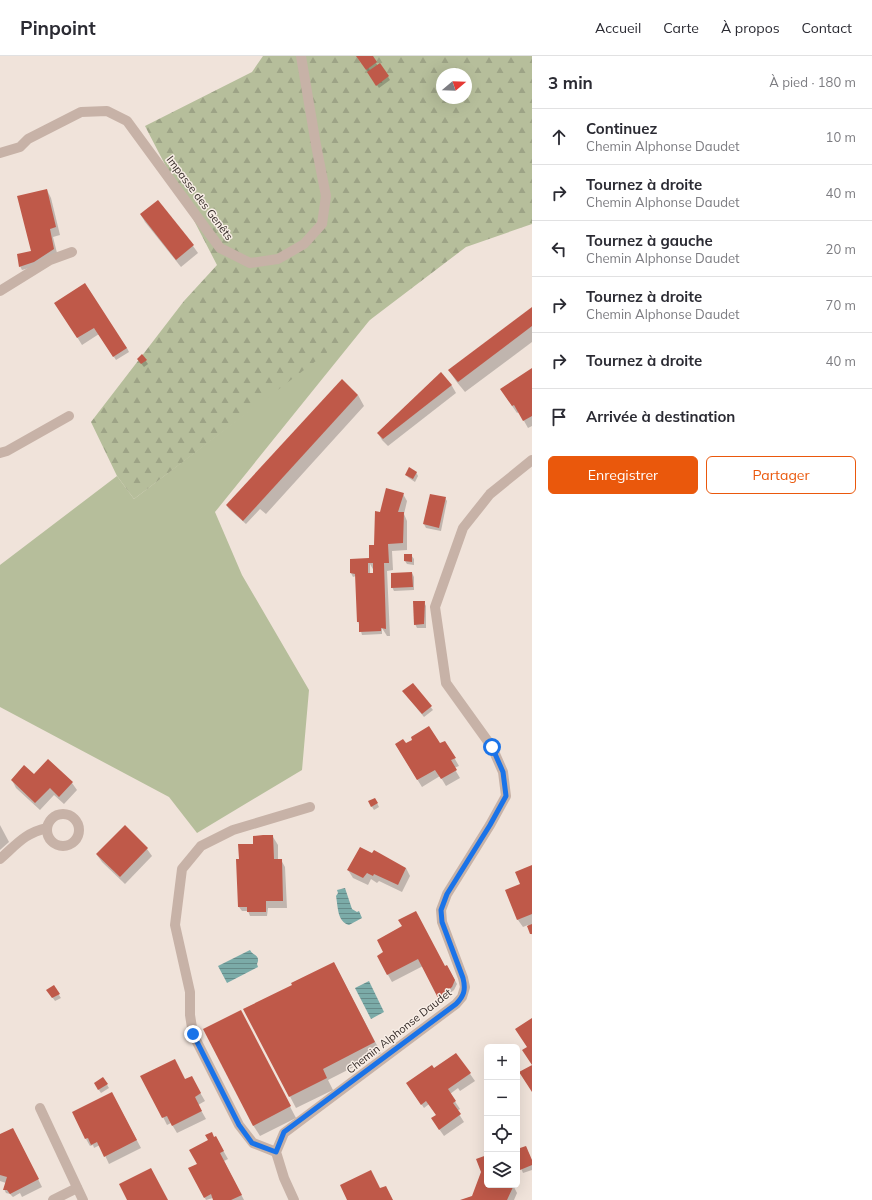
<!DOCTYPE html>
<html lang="fr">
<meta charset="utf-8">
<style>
:root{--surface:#fff;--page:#f7f7f7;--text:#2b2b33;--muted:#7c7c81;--line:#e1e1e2;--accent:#ea580c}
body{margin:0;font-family:Mulish,sans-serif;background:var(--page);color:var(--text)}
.controls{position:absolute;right:12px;bottom:12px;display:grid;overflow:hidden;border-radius:6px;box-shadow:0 4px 16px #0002}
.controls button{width:36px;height:36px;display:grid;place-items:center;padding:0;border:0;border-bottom:1px solid var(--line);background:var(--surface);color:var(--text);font:20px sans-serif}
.compass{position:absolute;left:436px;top:12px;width:36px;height:36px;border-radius:50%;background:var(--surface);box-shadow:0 4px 16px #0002;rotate:71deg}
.stop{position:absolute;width:12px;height:12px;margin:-9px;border:3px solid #1a73e8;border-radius:50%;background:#fff}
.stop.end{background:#1a73e8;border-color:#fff;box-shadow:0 1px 4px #0008}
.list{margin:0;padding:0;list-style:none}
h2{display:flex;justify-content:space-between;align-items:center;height:52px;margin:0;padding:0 16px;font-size:17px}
h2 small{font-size:13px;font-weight:400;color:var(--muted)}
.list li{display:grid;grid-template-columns:26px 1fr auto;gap:12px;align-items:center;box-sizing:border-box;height:56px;padding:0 16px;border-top:1px solid var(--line)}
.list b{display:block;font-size:15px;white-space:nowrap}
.list p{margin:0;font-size:13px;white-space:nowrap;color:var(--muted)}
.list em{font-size:13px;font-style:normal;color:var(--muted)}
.actions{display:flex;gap:8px;padding:12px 16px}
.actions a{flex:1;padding:9px 0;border:1px solid var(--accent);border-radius:6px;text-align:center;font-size:14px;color:var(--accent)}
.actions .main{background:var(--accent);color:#fff}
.icon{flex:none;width:22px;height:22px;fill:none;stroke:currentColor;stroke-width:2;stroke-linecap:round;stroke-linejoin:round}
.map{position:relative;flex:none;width:532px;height:1144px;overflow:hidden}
header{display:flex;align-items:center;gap:24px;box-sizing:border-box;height:56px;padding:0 20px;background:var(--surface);border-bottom:1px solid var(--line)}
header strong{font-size:19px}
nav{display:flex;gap:22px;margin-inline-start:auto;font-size:14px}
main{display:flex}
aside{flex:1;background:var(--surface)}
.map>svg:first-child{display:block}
.green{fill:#b6be9b}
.forest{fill:url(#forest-firs);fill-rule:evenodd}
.water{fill:url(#water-rules)}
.shadow{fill:#0003;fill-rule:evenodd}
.building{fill:#bf5949;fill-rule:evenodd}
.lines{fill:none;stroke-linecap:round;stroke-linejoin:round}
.lane{stroke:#c7b2a7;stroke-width:10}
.street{stroke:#c7b2a7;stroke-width:10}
.route{stroke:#1a73e8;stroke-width:5}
.labels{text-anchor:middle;stroke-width:3;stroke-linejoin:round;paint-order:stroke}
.street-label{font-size:11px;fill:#342a27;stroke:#f8eee6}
</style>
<header>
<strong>Pinpoint</strong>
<nav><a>Accueil</a><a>Carte</a><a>À propos</a><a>Contact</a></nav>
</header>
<main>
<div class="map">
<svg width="532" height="1144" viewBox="0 0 532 1144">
<defs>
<pattern id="forest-firs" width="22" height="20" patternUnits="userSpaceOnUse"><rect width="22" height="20" fill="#b6be9b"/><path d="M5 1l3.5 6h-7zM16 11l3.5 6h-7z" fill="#9da386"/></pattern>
<pattern id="water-rules" width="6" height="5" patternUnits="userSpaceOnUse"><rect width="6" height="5" fill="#7baba8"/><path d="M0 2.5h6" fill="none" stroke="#668b89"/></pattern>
</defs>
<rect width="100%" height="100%" fill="#f0e3da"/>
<path class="green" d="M373,260l-158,196 27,63 67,115 -7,80 -105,63 -28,-36 -169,-90v-142l117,-89 17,23z"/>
<path class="forest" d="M263,0h269v168l-66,23 -332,252 -17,-23 -26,-54 93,-121 33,-36 -72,-139 107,-54zM442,18h24v24h-24z"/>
<g class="water">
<path d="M345,832l7,21 5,3 2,-1 3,7 -13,7c-12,-3 -11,-19 -13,-29l2,-3 -1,-3z"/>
<path d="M250,894c3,6 11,5 7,14l1,3 -31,16 -9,-17z"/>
<path d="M369,925l15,31 -13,7 -16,-31z"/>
</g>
<g class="shadow">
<path d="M357,0h14l7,10 2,-2 10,16 -11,8z"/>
<path d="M47,134l4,8 9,37 -7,2 4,16 -21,13 -14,4 -2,-4 12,-14z"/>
<path d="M158,145l35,45 5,7 -17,14 -36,-45 -4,-7z"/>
<path d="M56,247l71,45 2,4 -13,8 -17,-26 -17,11z"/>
<path d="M532,252v34l-67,50 -9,-11 -7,-11z"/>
<path d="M142,300l6,8 -4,3 -4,-5z"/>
<path d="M532,313v57l-4,2 -9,-16 -2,1 -11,-16z"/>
<path d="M441,317l11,13 4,7 -68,53 -6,-6 -4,-7z"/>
<path d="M358,339l6,11 -98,108 -6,-5 -14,15 -17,-15 -2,-3z"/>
<path d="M416,416l2,4 -3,6 -6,-4 -3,-3z"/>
<path d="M403,438l4,7 -3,13 3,7v29l-15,1 1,19 -6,1 3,65h-3l-5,-8v6l-20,1 -4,-14 -2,-45 -3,1 -2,-4 19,-14 5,-13 5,-33zM370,508l4,7v3h-4z"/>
<path d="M445,442l2,3 -6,30 -15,-3 -2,-4z"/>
<path d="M411,499l3,4v6l-7,-1 -2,-3z"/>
<path d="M412,517l2,4v13l-20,1 -2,-4z"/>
<path d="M424,546l2,4v22h-9l-2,-4z"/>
<path d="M412,628l21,26 -9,7 -18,-22z"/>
<path d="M413,684l27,5 5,-3 14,24 -5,2 6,10 -14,8 -6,-10 -18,11 -26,-42h10z"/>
<path d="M34,719l38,8 5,7 -13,14 -10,-9 -14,15 -24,-22 -4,-8z"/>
<path d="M375,743l4,8 -5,3 -5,-8z"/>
<path d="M0,769l9,17 -9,8z"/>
<path d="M125,770l22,23 5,7 -27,28 -23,-22 -5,-7z"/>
<path d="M263,780l10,1 5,8v15h3l4,7 2,41h-19l-1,8h-17l-2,-5h-6l-3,-4 -2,-47 4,1z"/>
<path d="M532,810v69l-4,-10 -5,2 -5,-7 -12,-29 15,-6z"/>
<path d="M406,812l4,8 -8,16 -23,-11 -2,2 -6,-4 -3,6 -15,-7 -5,-8z"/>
<path d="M403,870l42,41 2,-1 10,18 -3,6 -13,10 -18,-34 -31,16 -4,-7 -4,-22z"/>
<path d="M334,907l47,90 -53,27 5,10 -37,18 -52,-99 50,-24z"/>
<path d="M53,930l8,12 -6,3 -5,-7z"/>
<path d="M246,966l50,96 -36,18 -7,-11z"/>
<path d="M456,998l19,27 -15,10 -2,-3 -8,6 10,15 -3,2 7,11 -20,14 -7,-10v-10l-8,-12 -5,4 -14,-21 27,-12z"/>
<path d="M191,1021l14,24 -7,4 8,14 -29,14 -6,-10 -4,2 -4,-8 22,-37z"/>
<path d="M103,1022l6,10 -8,5 -6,-9z"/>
<path d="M116,1045l25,47 -32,16 -9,-19 -6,3 -1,-3 -3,1 -4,-7z"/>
<path d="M0,1080l17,1 25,50 -20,10 -2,-4 -7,4 -3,-3 -4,-1 -2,-4 2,-6 -6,-2z"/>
<path d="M214,1082h2l12,21 -4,2 20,39h-30l-1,-2 -7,2 -17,-32 9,-4z"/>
<path d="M526,1091l6,14v9l-9,3 -6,-14v-9z"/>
<path d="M487,1100v29h27v2l3,6 -3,7h-52l11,-4z"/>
</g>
<g class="building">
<path d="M356,0h17l4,6 -11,8z"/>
<path d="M380,7l9,13 -13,10 -9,-14z"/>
<path d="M47,133l9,38 -6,2 4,20 -20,13 -15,5 -2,-13 14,-3 -14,-55z"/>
<path d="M158,144l36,45 -18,15 -36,-46z"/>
<path d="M85,227l42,65 -14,9 -19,-29 -17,10 -23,-35z"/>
<path d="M532,251v19l-74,56 -10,-12z"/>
<path d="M142,298l5,6 -6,4 -4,-5z"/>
<path d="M532,312v48l-9,5 -9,-16 -2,1 -12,-17z"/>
<path d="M441,316l11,13 -69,54 -6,-6z"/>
<path d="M342,323l16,16 -115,126 -17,-16z"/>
<path d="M409,411l8,5 -4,7 -8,-4z"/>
<path d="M386,432l18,5 -6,19h6l-1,31 -15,1 1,19h-5l2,66 -5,-1v3l-22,1v-10h-2l-2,-48 -5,-1v-14l19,-1v-13h5l1,-34 5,1zM368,507h5v10h-5z"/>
<path d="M430,438l16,3 -7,31 -16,-4z"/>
<path d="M404,498h8v8l-8,-1z"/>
<path d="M412,516l1,15 -22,1v-15z"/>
<path d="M413,545h12l-1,23 -10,1z"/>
<path d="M413,627l19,23 -10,8 -20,-23z"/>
<path d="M429,670l11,17 5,-2 11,17 -5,2 6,10 -16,9 -6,-9 -18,10 -22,-36 8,-5 3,4 6,-3 -1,-3z"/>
<path d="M48,703l25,23 -14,15 -9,-9 -15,15 -24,-23 13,-15 10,9z"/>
<path d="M375,742l3,5 -7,4 -3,-6z"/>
<path d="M125,769l23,23 -28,29 -24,-23z"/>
<path d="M263,779h10l1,24h8l1,42h-17v11h-19v-5h-9l-2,-48h3l-1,-15h15v-8z"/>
<path d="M360,791l12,6 2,-3 32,18 -8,17 -24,-11 -1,2 -6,-3 -4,5 -16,-8z"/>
<path d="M532,809v49l-15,6 -12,-30 15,-6 -5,-12z"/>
<path d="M416,855l29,55 2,-1 8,15 -3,7 -14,11 -20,-39 -31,16 -10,-19 6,-4 -6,-12 25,-14 -4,-6z"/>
<path d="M532,868v10h-2l-3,-8z"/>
<path d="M334,906l41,80 -52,27 4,9 -38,19 -46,-88 49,-24 -1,-2z"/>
<path d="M54,929l6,9 -8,4 -6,-8z"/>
<path d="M241,954l50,96 -38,20 -50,-97z"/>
<path d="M532,962v74l-13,-20 13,-7 -10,-15 5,-3 -12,-18z"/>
<path d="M456,997l15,20 -23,16 8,12 -3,2 8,11 -22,16 -8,-12 5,-3 -10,-14 -5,4 -15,-22 26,-18 2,3z"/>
<path d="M175,1003l10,20 7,-3 9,17 -6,4 7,14 -30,15 -5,-10 -5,2 -22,-42z"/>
<path d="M103,1021l5,7 -10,6 -4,-7z"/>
<path d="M112,1036l25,48 -33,17 -7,-15 -6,3 -3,-7 -3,1 -13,-27z"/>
<path d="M13,1072l26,51 -29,15 -3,-4h-4l4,-13 -7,-2v-41z"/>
<path d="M212,1076l2,5 2,-1 8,15 -4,2 22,42 -11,5h-18l-2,-6 -7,4 -16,-30 9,-4 -8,-14 19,-10 -3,-5z"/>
<path d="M526,1090l6,14v5l-12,5 -3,-8v-13z"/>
<path d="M487,1099v30h27l-7,15h-47l12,-4 9,-24 -5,-13z"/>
<path d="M151,1112l17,32h-41l-8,-16z"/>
<path d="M371,1114l9,18 6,-2 7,14h-46l-7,-15z"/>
</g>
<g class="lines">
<g class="lane">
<path d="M0,397l7,-2 62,-35"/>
<path d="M276,1096l-23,-9 -14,-18 -46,-91 -3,-19v-23l-15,-67 7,-56 19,-23 32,-16 77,-23"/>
</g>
<g class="street">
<path d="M0,97l20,-6 8,-8 53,-27 26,-1 20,10 93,127 30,15 28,-4 26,-15 18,-20 4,-28 -10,-51 -15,-89"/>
<path d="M0,235l50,-31 22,-8"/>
<circle cx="63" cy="774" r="16"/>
<path d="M0,803c17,-15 25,-26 47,-31"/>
<path d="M40,1052l43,92"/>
<path d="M53,1144l24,-12"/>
<path d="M294,1144l-10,-22 -8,-26 8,-19 172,-129 6,-7 3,-10 -2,-9 -21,-56 -1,-12 6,-16 43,-69 16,-29 -3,-24 -11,-25 -46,-64 -11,-76 28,-79 27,-34 42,-34"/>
</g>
</g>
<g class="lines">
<path class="route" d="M193,978l46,91 13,18 24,9 8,-20 172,-128c8,-8 10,-14 7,-26l-21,-56 -1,-12 6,-16 43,-69 16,-29 -3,-24 -11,-25"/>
</g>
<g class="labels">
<g class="street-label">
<text transform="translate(200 142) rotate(53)" y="4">Impasse des Genêts</text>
<text transform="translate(399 975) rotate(-38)" y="4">Chemin Alphonse Daudet</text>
</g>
</g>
</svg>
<div class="controls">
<button>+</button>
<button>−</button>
<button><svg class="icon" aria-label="locate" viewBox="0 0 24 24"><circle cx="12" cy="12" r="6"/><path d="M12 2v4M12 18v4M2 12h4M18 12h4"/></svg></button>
<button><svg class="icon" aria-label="layers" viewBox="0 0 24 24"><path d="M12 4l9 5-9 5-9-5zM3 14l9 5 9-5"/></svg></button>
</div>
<svg class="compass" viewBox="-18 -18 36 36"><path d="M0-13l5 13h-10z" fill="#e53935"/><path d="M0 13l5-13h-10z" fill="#7c7c81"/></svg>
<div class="stop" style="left:492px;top:691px"></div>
<div class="stop end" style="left:193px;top:978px"></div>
</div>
<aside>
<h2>3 min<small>À pied · 180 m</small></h2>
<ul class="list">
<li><svg class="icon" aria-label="ahead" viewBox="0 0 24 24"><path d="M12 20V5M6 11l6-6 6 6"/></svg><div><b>Continuez</b><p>Chemin Alphonse Daudet</p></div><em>10 m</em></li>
<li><svg class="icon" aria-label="right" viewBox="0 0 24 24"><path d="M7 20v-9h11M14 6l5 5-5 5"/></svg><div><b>Tournez à droite</b><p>Chemin Alphonse Daudet</p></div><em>40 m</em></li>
<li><svg class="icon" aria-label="left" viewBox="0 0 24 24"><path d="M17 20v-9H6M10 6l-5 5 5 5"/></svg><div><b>Tournez à gauche</b><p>Chemin Alphonse Daudet</p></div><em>20 m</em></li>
<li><svg class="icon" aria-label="right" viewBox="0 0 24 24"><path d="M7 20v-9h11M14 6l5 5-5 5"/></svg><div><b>Tournez à droite</b><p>Chemin Alphonse Daudet</p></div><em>70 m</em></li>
<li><svg class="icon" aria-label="right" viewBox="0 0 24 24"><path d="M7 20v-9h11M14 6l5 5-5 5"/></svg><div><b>Tournez à droite</b></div><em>40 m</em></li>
<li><svg class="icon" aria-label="arrive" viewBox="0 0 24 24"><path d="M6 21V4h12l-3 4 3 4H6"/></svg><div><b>Arrivée à destination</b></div></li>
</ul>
<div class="actions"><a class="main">Enregistrer</a><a>Partager</a></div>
</aside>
</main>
